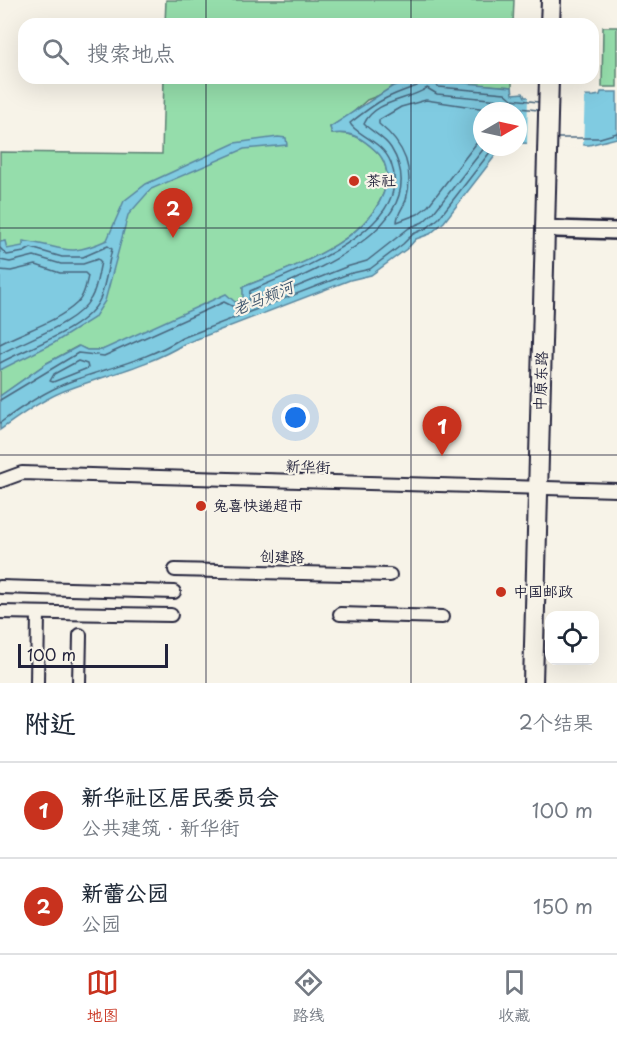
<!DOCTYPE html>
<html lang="zh">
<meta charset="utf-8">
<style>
:root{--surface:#fff;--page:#f6f6f7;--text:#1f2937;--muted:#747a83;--line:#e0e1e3;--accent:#c8321e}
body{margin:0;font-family:"Playpen Sans","LXGW WenKai TC",sans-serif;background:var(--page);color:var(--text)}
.controls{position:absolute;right:18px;bottom:18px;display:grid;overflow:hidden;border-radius:12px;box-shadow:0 6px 24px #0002}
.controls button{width:54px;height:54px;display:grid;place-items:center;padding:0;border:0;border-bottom:2px solid var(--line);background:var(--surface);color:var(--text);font:30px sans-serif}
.compass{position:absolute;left:473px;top:102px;width:54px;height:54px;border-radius:50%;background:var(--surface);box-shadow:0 6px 24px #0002;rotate:81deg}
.scale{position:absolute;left:18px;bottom:15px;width:150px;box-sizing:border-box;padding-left:6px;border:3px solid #22223b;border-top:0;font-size:16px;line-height:21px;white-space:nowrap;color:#22223b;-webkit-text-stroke:4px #f7f3e8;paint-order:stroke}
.you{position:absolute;left:296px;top:418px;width:21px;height:21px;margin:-15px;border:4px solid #fff;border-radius:50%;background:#1a73e8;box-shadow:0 0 0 9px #1a73e833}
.badge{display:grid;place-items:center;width:39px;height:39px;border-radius:50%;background:var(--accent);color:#fff;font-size:20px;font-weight:700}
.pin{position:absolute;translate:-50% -50px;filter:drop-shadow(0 2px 3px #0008)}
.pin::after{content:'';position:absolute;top:32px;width:21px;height:18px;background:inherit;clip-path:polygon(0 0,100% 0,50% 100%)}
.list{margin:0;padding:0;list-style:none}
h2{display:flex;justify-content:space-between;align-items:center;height:78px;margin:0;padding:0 24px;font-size:26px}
h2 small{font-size:20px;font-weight:400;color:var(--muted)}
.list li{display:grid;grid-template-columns:39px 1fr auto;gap:18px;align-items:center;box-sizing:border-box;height:96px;padding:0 24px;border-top:2px solid var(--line)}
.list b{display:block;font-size:22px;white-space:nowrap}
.list p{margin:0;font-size:20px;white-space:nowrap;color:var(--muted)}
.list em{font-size:20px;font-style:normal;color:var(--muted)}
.icon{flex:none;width:33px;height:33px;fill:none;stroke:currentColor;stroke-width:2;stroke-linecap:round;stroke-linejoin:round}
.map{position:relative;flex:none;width:617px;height:683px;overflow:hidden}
.search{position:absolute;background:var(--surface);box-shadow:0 6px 24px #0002;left:18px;right:18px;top:18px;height:66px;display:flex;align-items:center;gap:15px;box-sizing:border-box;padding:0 21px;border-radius:18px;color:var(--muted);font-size:22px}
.sheet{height:270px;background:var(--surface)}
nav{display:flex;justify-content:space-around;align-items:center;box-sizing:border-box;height:84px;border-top:2px solid var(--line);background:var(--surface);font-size:16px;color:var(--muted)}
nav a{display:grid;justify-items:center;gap:3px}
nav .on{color:var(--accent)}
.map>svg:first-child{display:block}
.green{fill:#95ddab;stroke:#5c8073;stroke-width:1.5}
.water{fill:#80cbe1;stroke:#5a879f;stroke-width:1.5}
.pier{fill:#f7f3e8}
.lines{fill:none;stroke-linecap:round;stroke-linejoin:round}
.shore{stroke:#48667d;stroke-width:1.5}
.minor-casing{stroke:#22223b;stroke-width:16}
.tertiary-casing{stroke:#22223b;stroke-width:20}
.primary-casing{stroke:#22223b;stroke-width:22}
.minor{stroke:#f7f3e8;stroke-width:12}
.tertiary{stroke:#f7f3e8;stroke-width:15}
.primary{stroke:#f7f3e8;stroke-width:18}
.grid{fill:none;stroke:#22223b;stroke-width:1.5;stroke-opacity:0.55}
.poi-dot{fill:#c8321e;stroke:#f7f3e8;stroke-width:2}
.labels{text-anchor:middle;stroke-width:4.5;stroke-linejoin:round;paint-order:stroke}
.poi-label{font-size:15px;fill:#22223b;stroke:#f7f3e8;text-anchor:start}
.street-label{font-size:15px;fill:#22223b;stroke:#f7f3e8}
.water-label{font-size:16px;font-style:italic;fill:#3e556d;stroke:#f7f3e8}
</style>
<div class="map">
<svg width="617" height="683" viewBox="0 0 617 683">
<rect width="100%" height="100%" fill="#f7f3e8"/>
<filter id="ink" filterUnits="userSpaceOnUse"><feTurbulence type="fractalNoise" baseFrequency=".0167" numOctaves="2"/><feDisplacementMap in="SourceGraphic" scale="12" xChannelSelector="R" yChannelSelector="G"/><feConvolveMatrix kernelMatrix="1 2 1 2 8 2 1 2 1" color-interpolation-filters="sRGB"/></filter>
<g filter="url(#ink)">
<g class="green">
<path d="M166,0h348l-1,24h-348z"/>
<path d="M603,27h14v60h-15z"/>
<path d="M164,78h348v9l-93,-7 -52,20 -17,15 -20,12 2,7c19,-3 31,4 44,17 9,8 13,22 10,34 -14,57 -94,82 -143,102l1,14 -142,49h-15l-9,-4 -31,17 -47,33v-244l162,2z"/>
</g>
<g class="water">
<path d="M419,79l93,8 1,7 10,-1 2,4 69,-1 6,-1 1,-3h16v46l-28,7 -71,-2v-32h-36v36h20l-58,75 -14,12 -14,5 -8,9 -37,27 -21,5 -166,64c-34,21 -74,30 -112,44 -25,8 -51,27 -72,42v-34l47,-33 32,-17 8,4h15l124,-56 9,8 8,-1v-14c49,-20 129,-45 143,-102 3,-12 -1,-26 -10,-34 -14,-13 -25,-20 -44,-17l-2,-7 63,-41z"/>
<path d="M278,137l8,1 1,7 -43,4 -93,40 -23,26 -23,86 -11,17 -40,25 -54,27v-128l5,-1 2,8 16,-3v-5c41,5 42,18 84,-1l17,-39 22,-17 89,-41z"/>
</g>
<path class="pier" d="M585,91l-2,57 -56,-2 1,-53z"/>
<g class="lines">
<g class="shore">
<path d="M433,78l1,5 5,4 66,6 7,6 26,3"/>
<path d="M482,136l-54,70 -10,8 -21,8c0,-8 6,-14 9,-22 9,-32 -2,-56 -27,-76v-4l22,-13 25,-7 73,11"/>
<path d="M558,138h42l17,-5"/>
<path d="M485,147l-51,65 -11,10 -14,6 -42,33 -21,6 -85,34 -3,-1 1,-5c50,-21 179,-71 132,-147 -6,-10 -19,-16 -27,-24 11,-24 44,-23 63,-36l10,6 63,6 10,7 28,3"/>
<path d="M0,248l7,7 17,-3 7,-4 31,9h21l25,-11 4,3c-4,16 -6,34 -12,50 -13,30 -72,48 -100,64"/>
<path d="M0,260l10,2 24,-6 27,8h22l15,-5 3,3c-3,12 -4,26 -10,36 -15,27 -65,41 -91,56"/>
<path d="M0,270l11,1 25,-6 24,8h25l3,3c-2,9 -4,20 -11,27 -20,19 -53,28 -77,41"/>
<path d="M78,361l9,3 1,4 -35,14 -3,-1 4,-7z"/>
<path d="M0,400l78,-47 26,3 120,-54 10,5 11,-1 4,-4 1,-11c43,-19 166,-63 141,-128 -9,-23 -37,-29 -41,-40 27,-21 34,-26 67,-37l3,-8"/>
<path d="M0,423c20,-15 46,-32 69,-41 38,-14 78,-22 113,-44l166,-64 22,-5 33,-25 10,-10 14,-6 12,-10 55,-71"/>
</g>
<defs>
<g id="minor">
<path d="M0,481l22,-8 595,17"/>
<path d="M175,570l215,5"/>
<path d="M0,587l174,5"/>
<path d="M0,612l171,3"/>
<path d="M340,614l102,3"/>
<path d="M37,683l1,-70"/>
<path d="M79,683l1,-48"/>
</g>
<path id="tertiary" d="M557,229l60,2"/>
<g id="primary">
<path d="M550,24l1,-24"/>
<path d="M533,683l16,-605"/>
</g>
</defs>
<use href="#minor" class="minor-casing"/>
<use href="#tertiary" class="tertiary-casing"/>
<use href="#primary" class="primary-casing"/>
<use href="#minor" class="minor"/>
<use href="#tertiary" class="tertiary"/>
<use href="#primary" class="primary"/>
</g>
</g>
<path class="grid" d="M206,0v24M411,0v24M206,78v605M411,78v605M0,228h617M0,455h617"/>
<g class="poi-dot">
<circle cx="354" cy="181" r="6"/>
<circle cx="201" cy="506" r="6"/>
<circle cx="501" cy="592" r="6"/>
</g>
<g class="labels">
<g class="poi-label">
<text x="366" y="186">茶社</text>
<text x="213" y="511">兔喜快递超市</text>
<text x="513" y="597">中国邮政</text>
</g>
<g class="street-label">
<text transform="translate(541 381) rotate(-88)" y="5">中原东路</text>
<text transform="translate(308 467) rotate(2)" y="5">新华街</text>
<text transform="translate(282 557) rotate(1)" y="5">创建路</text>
</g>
<g class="water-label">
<text transform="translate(263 298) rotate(-22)" y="6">老马颊河</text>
</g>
</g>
</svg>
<div class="controls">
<button><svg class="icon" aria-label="locate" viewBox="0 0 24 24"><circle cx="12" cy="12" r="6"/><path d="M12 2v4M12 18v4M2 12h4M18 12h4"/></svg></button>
</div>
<svg class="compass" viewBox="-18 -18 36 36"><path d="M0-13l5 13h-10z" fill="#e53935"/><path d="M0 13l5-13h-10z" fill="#747a83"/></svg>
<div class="scale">100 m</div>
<div class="you"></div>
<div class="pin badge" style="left:442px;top:456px">1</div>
<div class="pin badge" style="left:173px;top:238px">2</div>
<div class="search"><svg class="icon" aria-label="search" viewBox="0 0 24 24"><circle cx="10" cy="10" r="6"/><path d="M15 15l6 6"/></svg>搜索地点</div>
</div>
<section class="sheet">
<h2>附近<small>2个结果</small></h2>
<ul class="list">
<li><span class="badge">1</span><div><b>新华社区居民委员会</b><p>公共建筑 · 新华街</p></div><em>100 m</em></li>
<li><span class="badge">2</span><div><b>新蕾公园</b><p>公园</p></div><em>150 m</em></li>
</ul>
</section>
<nav>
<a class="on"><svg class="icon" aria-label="map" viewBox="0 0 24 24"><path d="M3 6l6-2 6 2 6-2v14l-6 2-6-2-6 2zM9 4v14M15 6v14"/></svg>地图</a>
<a><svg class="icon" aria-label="directions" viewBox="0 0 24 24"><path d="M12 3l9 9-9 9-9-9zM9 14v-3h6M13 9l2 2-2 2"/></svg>路线</a>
<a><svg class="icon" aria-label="saved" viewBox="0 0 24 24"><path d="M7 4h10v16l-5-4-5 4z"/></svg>收藏</a>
</nav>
